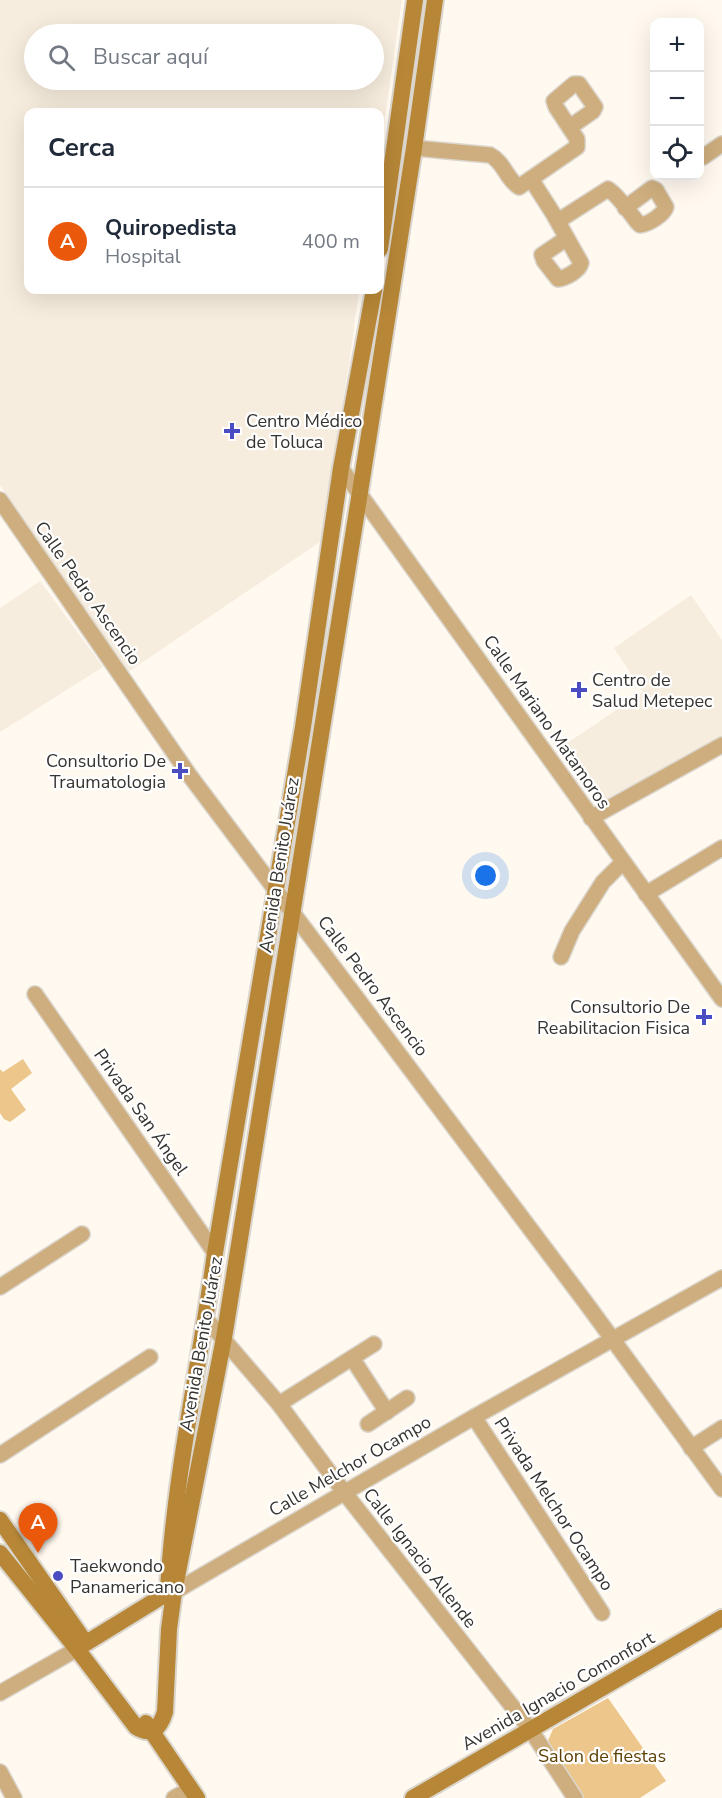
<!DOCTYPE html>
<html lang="es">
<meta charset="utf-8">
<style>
:root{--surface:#fff;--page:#f2f2f3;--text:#1f2937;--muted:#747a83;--line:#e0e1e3;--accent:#ea580c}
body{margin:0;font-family:"Nunito Sans",sans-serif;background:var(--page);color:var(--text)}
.controls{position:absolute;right:18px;top:18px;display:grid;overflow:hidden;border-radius:12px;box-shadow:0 6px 24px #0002}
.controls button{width:54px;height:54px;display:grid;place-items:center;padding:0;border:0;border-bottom:2px solid var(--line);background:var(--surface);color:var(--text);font:30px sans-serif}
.you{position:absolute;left:486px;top:876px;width:21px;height:21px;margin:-15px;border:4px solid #fff;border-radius:50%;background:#1a73e8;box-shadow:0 0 0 9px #1a73e833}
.badge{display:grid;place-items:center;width:39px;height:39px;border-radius:50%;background:var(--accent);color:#fff;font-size:20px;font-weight:700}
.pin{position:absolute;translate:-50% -50px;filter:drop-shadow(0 2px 3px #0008)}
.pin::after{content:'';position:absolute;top:32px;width:21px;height:18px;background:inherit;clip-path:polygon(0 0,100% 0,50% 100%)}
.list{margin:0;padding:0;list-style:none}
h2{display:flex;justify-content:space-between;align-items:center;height:78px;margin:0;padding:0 24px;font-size:26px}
h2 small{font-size:20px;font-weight:400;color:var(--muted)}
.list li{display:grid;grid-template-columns:39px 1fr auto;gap:18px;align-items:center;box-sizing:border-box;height:108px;padding:0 24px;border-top:2px solid var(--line)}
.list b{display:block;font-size:22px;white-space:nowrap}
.list p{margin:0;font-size:20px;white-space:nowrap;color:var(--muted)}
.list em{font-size:20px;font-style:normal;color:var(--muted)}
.icon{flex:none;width:33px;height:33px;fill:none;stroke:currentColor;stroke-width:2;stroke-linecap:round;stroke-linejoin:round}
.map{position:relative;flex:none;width:722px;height:1798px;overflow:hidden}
.search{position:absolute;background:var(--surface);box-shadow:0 6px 24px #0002;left:24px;top:24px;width:360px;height:66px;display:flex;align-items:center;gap:15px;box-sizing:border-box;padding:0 21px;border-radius:33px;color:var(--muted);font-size:22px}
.panel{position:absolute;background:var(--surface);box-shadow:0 6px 24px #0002;left:24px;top:108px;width:360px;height:186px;border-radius:12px}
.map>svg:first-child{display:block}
.built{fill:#f7edde;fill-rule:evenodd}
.green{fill:#edc68c}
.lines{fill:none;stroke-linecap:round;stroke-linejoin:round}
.minor-casing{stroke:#dbd6cd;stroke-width:18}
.secondary-casing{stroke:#dbd6cd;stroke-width:20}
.minor{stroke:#ceae7e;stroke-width:15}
.secondary{stroke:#b78737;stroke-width:16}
.poi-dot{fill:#4a4cc2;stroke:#fff;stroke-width:2}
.labels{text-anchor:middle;stroke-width:4.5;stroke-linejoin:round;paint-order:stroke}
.poi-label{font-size:18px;fill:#363430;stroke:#fff;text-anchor:start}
.street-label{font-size:18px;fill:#363430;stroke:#fff}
.park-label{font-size:18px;fill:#5e4003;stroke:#fff}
</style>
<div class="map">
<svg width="722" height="1798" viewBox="0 0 722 1798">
<rect width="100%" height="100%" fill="#fff9f0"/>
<g class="built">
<path d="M0,0h402l-22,152v-40h-352v178h331l-9,68 -30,184 -192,130 -128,-187zM374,34v46h-340v-46z"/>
<path d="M40,581l63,86 -103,65v-124z"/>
<path d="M691,595l31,45v98l-120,64 -39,-56 80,-54 -29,-44z"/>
</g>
<g class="green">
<path d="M23,1059l9,14 -21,16 15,21 -16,12 -6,-3 -4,-6v-44l3,3z"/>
<path d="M608,1698l58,83 -26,17h-57l-36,-55 6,-14z"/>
</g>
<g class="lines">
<defs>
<g id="minor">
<path d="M414,148l76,7c14,7 17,25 29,32l58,-40v-8l-21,-32 -2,-6 20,-17h5l16,23 -2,4 -23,16"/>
<path d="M703,157l19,-13"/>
<path d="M531,179l23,36 27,48c-2,8 -15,15 -23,16l-14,-18 -2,-6 25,-17"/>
<path d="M558,221l50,-32c11,7 21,23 30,34l2,2c9,-1 23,-10 26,-18l-10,-17 -4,-2 -27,20"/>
<path d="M341,468l381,531"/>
<path d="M0,500l190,276 399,531 133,182"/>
<path d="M591,818l131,-73"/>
<path d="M646,894l76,-46"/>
<path d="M561,957l11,-26 31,-49 20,-20"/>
<path d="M35,994l180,259"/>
<path d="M0,1287l82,-53"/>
<path d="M206,1319l73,85 65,88 186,237 45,69"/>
<path d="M352,1358l35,54"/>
<path d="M279,1404l95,-60"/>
<path d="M474,1417l128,196"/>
<path d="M368,1424l39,-26"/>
<path d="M691,1448l31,-20"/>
<path d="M0,1455l150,-98"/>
<path d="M174,1592l300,-175 248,-139"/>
<path d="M0,1693l77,-44"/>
<path d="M0,1772l14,26"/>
<path d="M174,1798l17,-9"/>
</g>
<g id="secondary">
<path d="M380,249l35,-249"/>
<path d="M0,1520l85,122"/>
<path d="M0,1553l77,96 59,78c16,10 24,1 29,-15l4,-83 5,-37 50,-254 136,-846 54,-344 21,-148"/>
<path d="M161,1597l7,-7c6,-113 32,-225 47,-337l88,-526 38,-259 33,-178"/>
<path d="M78,1648l83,-51 8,-3"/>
<path d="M146,1723l51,75"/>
<path d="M413,1798l309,-180"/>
</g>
</defs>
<use href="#minor" class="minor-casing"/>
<use href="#secondary" class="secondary-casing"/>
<use href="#minor" class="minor"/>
<use href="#secondary" class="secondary"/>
</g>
<g class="poi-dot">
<path d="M229 422h6v6h6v6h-6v6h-6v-6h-6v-6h6z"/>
<path d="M576 681h6v6h6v6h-6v6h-6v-6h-6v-6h6z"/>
<path d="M177 762h6v6h6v6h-6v6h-6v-6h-6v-6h6z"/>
<path d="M701 1008h6v6h6v6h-6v6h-6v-6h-6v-6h6z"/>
<circle cx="58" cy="1576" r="6"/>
</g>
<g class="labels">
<g class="poi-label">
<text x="246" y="427">Centro Médico<tspan x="246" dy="21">de Toluca</tspan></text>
<text x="592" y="686">Centro de<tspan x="592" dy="21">Salud Metepec</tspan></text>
<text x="166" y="767" text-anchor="end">Consultorio De<tspan x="166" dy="21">Traumatologia</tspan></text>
<text x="690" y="1013" text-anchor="end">Consultorio De<tspan x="690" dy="21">Reabilitacion Fisica</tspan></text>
<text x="70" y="1572">Taekwondo<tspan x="70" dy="21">Panamericano</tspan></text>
</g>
<g class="street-label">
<text transform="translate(88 593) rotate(55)" y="6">Calle Pedro Ascencio</text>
<text transform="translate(547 722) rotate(55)" y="6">Calle Mariano Matamoros</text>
<text transform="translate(279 865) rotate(-81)" y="6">Avenida Benito Juárez</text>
<text transform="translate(373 986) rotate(53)" y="6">Calle Pedro Ascencio</text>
<text transform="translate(141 1112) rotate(55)" y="6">Privada San Ángel</text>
<text transform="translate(201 1344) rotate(-80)" y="6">Avenida Benito Juárez</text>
<text transform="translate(350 1466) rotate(-30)" y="6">Calle Melchor Ocampo</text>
<text transform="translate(554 1504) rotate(57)" y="6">Privada Melchor Ocampo</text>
<text transform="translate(420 1558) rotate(52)" y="6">Calle Ignacio Allende</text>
<text transform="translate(558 1691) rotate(-30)" y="6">Avenida Ignacio Comonfort</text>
</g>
<g class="park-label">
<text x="602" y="1762">Salon de fiestas</text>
</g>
</g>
</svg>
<div class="controls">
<button>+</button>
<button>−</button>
<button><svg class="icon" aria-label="locate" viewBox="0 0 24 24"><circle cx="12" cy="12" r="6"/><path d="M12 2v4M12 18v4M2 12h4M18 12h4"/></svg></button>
</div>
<div class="you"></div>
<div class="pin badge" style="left:38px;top:1553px">A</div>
<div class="search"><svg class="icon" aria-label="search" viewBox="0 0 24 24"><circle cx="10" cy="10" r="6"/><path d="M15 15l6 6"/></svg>Buscar aquí</div>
<section class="panel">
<h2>Cerca<small></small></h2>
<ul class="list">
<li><span class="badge">A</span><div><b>Quiropedista</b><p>Hospital</p></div><em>400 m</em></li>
</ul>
</section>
</div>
